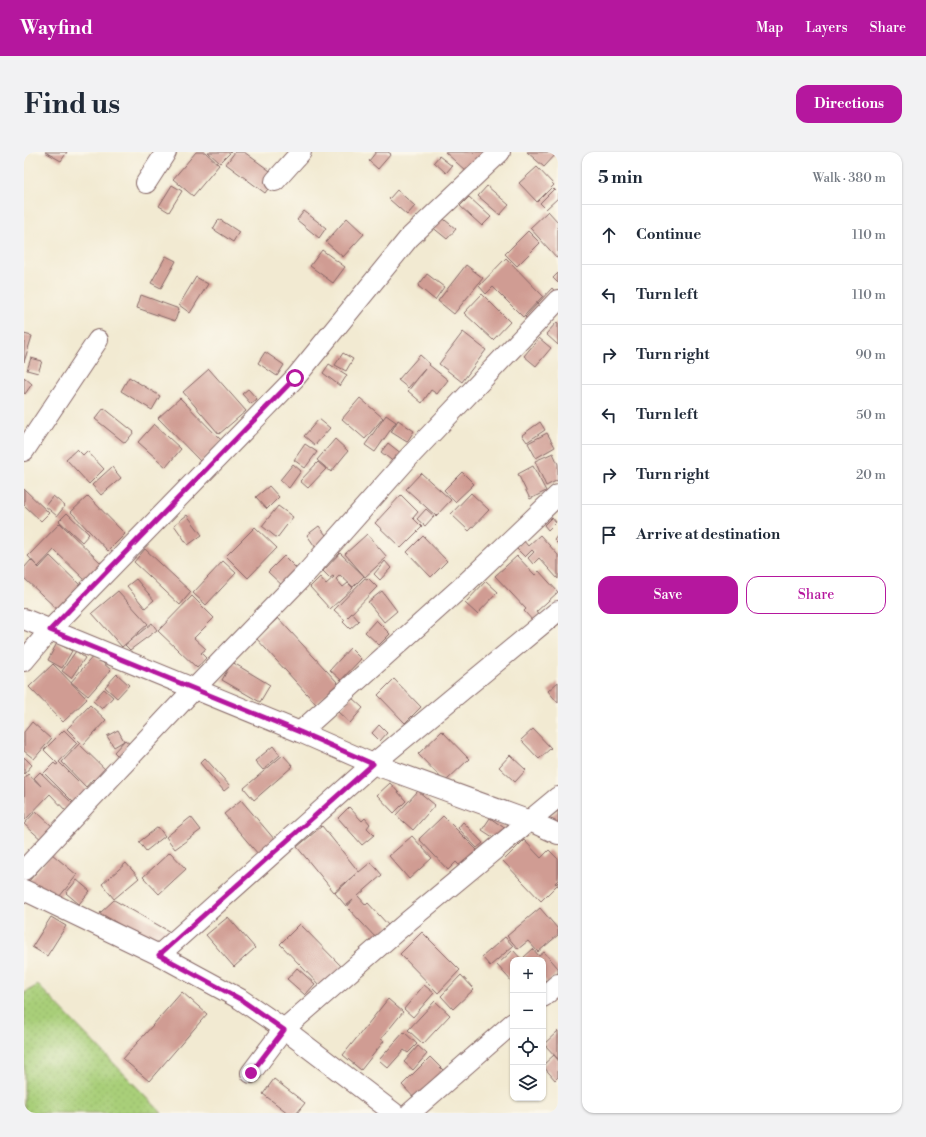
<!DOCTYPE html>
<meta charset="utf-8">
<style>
:root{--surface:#fff;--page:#f2f2f3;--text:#1f2937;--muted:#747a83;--line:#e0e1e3;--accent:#b5179e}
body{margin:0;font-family:"Libre Bodoni",serif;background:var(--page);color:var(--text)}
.controls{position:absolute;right:12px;bottom:12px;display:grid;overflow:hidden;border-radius:8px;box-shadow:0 1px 3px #0004}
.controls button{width:36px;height:36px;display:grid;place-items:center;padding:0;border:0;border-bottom:1px solid var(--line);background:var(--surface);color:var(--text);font:20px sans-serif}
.stop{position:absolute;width:12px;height:12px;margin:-9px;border:3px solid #b5179e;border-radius:50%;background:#fff}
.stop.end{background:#b5179e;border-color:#fff;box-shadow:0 1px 4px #0008}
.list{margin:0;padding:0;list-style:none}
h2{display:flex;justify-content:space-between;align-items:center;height:52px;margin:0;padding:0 16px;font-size:17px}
h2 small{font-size:13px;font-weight:400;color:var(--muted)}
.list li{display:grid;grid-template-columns:26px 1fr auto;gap:12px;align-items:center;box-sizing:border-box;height:60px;padding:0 16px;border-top:1px solid var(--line)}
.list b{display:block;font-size:15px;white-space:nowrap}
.list em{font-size:13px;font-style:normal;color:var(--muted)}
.actions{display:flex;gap:8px;padding:12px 16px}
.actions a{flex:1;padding:9px 0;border:1px solid var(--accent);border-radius:12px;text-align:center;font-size:14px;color:var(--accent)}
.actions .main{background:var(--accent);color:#fff}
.icon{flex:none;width:22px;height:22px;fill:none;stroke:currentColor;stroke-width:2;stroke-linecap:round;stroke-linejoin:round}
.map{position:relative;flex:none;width:534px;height:961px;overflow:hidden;border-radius:12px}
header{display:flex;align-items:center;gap:24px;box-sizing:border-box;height:56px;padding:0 20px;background:var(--accent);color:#fff}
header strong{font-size:19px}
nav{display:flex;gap:22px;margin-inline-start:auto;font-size:14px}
.intro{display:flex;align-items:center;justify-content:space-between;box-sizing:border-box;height:96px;padding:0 24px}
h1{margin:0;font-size:28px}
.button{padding:10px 18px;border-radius:12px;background:var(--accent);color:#fff;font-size:14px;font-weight:700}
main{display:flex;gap:24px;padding:0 24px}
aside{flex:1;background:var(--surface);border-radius:12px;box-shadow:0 1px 3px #0004}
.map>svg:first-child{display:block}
.grass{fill:url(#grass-dots);stroke:#7a7752}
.building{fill:#d09c93}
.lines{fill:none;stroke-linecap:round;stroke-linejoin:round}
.minor-casing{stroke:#856665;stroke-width:22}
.minor{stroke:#fff;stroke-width:20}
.route{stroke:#b5179e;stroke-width:5}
</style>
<header>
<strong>Wayfind</strong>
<nav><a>Map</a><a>Layers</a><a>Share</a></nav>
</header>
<div class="intro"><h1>Find us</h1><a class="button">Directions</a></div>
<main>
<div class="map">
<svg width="534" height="961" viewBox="0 0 534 961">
<defs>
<pattern id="grass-dots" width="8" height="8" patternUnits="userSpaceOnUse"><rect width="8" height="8" fill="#a9cf79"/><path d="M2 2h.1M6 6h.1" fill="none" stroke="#93b169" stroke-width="1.8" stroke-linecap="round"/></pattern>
</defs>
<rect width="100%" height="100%" fill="#fbf7ec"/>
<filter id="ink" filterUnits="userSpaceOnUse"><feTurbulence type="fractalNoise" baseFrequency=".025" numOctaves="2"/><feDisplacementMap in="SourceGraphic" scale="8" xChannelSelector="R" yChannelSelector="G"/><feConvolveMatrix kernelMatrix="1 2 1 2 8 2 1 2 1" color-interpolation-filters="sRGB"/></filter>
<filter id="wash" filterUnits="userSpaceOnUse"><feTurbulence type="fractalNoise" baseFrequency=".012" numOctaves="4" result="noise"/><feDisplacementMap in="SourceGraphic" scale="16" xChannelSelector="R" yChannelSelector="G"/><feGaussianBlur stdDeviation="0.9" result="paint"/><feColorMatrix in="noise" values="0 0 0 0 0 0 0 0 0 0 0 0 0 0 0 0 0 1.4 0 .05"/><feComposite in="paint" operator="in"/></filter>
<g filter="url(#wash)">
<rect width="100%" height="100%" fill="#f2ead2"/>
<path class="grass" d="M14,833l124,128h-138v-120z"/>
<g id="blocks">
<g class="building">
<path d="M21,0h22l-6,9z"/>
<path d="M172,0h9l14,13 -26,31 -20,-17z"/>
<path d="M184,0h23l-11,11z"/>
<path d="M211,0h9l33,24 -12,17 -39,-29z"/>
<path d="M352,0h12l3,2 -13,15 -9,-8z"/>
<path d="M421,0h40l-18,20z"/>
<path d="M503,0h31l-14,15z"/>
<path d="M415,4l13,10 -6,7 -12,-11z"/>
<path d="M513,15l17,18 -17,17 -18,-19z"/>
<path d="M148,33l10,6 -13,21 -10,-6z"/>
<path d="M463,34l22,19 -9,10 -22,-19z"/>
<path d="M530,37l4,4v5l-12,11 -6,-6z"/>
<path d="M373,38l18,16 -8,9 -18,-16z"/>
<path d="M445,45l22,20 -9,9 -22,-20z"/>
<path d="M280,59l22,17 -7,10 -22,-18z"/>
<path d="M524,59l10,11v37l-28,-31z"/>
<path d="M416,64l16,13 -9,10 -16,-13z"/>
<path d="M323,66l17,16 -21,23 -17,-15z"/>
<path d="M195,67l20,13 -6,10 -20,-13z"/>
<path d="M504,79l12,12 -23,23 -12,-12z"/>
<path d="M298,98l23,17 -12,16 -23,-17z"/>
<path d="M142,104l10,5 -15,27 -10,-5z"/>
<path d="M482,106l37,38 -20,21 -30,-30 -7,7 -7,-8z"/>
<path d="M442,113l17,13 -29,36 -16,-13z"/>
<path d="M534,121v10l-5,-5z"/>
<path d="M403,122l17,13 -9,13 -17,-14z"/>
<path d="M172,125l12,7 -18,29 -11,-8z"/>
<path d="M528,136l6,7 -27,28 -6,-6z"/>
<path d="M458,142l28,28 -17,18 -29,-27z"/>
<path d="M117,143l38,14 -4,12 -38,-13z"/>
<path d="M533,170l1,1v22l-12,-11z"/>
<path d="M439,180l23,18 -24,32 -23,-18z"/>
<path d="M0,182l8,2 -8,26z"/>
<path d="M515,186l12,10 -15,18 -12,-10z"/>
<path d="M241,200l19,13 -7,11 -19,-13z"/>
<path d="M319,201l10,6 -7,12 -11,-6z"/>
<path d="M396,203l10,9 -1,1 19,15 -11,14 -6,-4 -9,13 -14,-12 17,-22 -17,19 -10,-8z"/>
<path d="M7,206l11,3 -4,12 -11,-3z"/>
<path d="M305,212l18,11 -7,11 -17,-13z"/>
<path d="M185,217l37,42 -27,23 -36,-42z"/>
<path d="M0,225l8,7 -7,10 -1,-1z"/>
<path d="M105,225l31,19 -8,14 -31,-19z"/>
<path d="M224,237l9,10 -6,5 -9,-10z"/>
<path d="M156,246l42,43 -21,21 -43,-44z"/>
<path d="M336,246l23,20 -18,21 -23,-20z"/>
<path d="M80,256l30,24 -9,11 -30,-24z"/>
<path d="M362,263l10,7 -21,30 -10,-7z"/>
<path d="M295,267l11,9 -15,17 -11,-9z"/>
<path d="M374,268l16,11 -7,11 -16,-10z"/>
<path d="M516,270l5,8 -18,12 -5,-7z"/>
<path d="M130,272l27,25 -15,18 -28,-25z"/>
<path d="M523,281l8,14 -19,11 -8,-15z"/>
<path d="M311,287l13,12 -17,21 -14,-12z"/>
<path d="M364,291l14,11 -7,9 -14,-11z"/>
<path d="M281,292l12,8 -12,16 -11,-8z"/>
<path d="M53,297l6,6 4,-4 17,18 -15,15 -23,-25z"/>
<path d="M529,301l5,11v16l-12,6 -11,-25z"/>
<path d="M294,310l8,7 -18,19 -8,-7z"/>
<path d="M269,312l8,7 -12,17 -9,-8z"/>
<path d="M509,314l13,25 -16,8 -12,-25z"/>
<path d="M88,315l9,11 -20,17 -9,-10z"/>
<path d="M438,320l12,12 -19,18 -11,-12z"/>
<path d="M397,321l30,27 -15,16 -30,-27z"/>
<path d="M245,334l10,11 -12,12 -11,-12z"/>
<path d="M0,337l25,24 -8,8 -17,-16z"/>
<path d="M447,341l18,17 -20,21 -18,-17z"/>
<path d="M377,343l17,17 -5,6 9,9 -21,21 -26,-25z"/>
<path d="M29,344l12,10 -8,10 -12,-10z"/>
<path d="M64,344l37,38 -17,17 -37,-39z"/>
<path d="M254,354l15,11 -16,21 -15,-12z"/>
<path d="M402,357l8,7 -9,10 -8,-7z"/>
<path d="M43,361l22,21 -7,8 -23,-21z"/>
<path d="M163,363l15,20 -14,10 -14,-20z"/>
<path d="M528,365l4,5 -8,8 -4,-5z"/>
<path d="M36,371l43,42 -17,16 -32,-31 -16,17 -10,-11z"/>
<path d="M295,374l10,13 -13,9 -9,-13z"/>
<path d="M231,375l22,21 -29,30 -22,-22z"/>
<path d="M343,382l20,23 -22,20 -20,-23z"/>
<path d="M516,383l18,20v24l-19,-21 -6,6 -5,-6 6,-6 -2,-2 -7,7 -10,-10 8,-7 5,6z"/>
<path d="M534,383v9l-4,-4z"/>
<path d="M399,384l24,25 -16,16 -24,-25z"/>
<path d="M121,397l46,43 -11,13 -46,-43z"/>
<path d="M316,401l24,23 -11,11 -13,-12 -4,4 7,8 5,-4 5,5 -23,21 -20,-22 10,-10 6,7 8,-7 -1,-1 -3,2 -7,-7z"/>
<path d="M26,404l32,31 -23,24 -35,-33v-10l7,-8 8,8z"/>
<path d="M260,404l16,16 -15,16 -17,-16z"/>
<path d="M493,404l18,19 4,-4 19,21 -22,20 3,4 -6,5 -9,-10 2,-2 -31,-33z"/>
<path d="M199,409l13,12 -30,32 -13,-12z"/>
<path d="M361,409l6,7 -11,12 -6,-6z"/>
<path d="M341,426l2,1 1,-1 9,9 -30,31 5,-5 7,8 -9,8 -7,-7 2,-2 -11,-10z"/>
<path d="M112,427l18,21 -9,8 -18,-22z"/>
<path d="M462,429l12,11 -21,22 -12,-11z"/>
<path d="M94,439l30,33 -26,23 -30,-34z"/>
<path d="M358,439l15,20 -13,11 -16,-20z"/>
<path d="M168,444l22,22 -20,20 12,11 -5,4 5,5 -9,10 -39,-37z"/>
<path d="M254,466l60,65 -22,21 -60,-66z"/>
<path d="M352,468l14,14 -11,11 -14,-13z"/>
<path d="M128,471l5,7 -27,20 -5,-5z"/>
<path d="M33,491l15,8 -10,17 -14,-8z"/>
<path d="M326,496l11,11 -20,21 -11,-10z"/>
<path d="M52,499l9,7 -14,20 -9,-7z"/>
<path d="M70,503l17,15 -23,26 -17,-14z"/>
<path d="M208,510l38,23 -10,17 -38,-22z"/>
<path d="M29,512l34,35 -24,23 -34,-35z"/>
<path d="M93,522l12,11 -12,13 -12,-11z"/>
<path d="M370,527l27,28 -16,16 -27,-28z"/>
<path d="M534,530v21l-10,-12z"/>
<path d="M80,537l9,8 -11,12 -9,-8z"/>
<path d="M327,545l12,11 -13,15 -12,-11z"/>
<path d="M66,553l16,15 -23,25 -16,-16z"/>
<path d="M8,570l19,17 -17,20 -10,-8v-19z"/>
<path d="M355,573l8,8 -7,8 -8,-8z"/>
<path d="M509,577l18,19 -12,11 -18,-19z"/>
<path d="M40,578l13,13 -18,19 30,30 -13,13 -32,-32 10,-10 2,2 2,-1 -14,-14z"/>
<path d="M94,578l6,11 -10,6 -7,-11z"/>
<path d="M418,579l27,28 -24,23 -27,-28z"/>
<path d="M101,588l6,5 -12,12 -5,-5z"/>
<path d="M55,592l30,29 -11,11 -5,-5 -7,8 -24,-25z"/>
<path d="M249,594l7,9 -17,15 -8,-9z"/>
<path d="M259,603l10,11 -39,34 -10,-12z"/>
<path d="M486,603l16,15 -11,12 -16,-15z"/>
<path d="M0,605l8,8 -8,9z"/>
<path d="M181,606l25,28 -6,5 -24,-28z"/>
<path d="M16,620l34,33 -7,7 -17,-18 -25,26 -1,-41 4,-5 13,12 -7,-8z"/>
<path d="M366,631l16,18 -12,12 -17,-18z"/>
<path d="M394,639l17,14 -22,25 -17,-15z"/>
<path d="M217,648l34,40 -17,14 -34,-40z"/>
<path d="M325,655l13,14 3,-3 5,6 -3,4 7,7 -12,10 -24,-27z"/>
<path d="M534,658v19l-10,-11z"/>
<path d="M12,659l18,17 -11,13 -19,-17z"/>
<path d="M419,664l34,34 -17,16 -4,-4 -8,8 -29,-31z"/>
<path d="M167,665l10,13 -26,19 -9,-12z"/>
<path d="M466,666l16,11 -7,12 -17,-11z"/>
<path d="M439,670l20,21 -6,5 -19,-20z"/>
<path d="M298,674l37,46 12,-10 11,13 -24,21 8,9 2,-2 21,23 -13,12 -29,-31 6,-7 -7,6 -11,-13 22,-20 -23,19 -37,-45z"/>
<path d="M134,675l7,9 -19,15 -7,-9z"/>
<path d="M388,684l20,22 -23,21 -20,-23z"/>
<path d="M500,688l17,18 8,-8 9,9v21l-3,3 1,1 2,-2v4l-1,-1 -16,16 -38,-40z"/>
<path d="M146,700l16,17 -27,25 -16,-17z"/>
<path d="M28,702l25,21 -22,27 -26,-21z"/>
<path d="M102,711l13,15 -25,21 -12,-15z"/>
<path d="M53,728l13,11 -11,13 -13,-11z"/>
<path d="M90,748l58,33 -14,14 -58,-34z"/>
<path d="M516,756l18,21v6l-20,17 -10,-11 -10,8 -11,-13z"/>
<path d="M27,765l15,9 -19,30 -15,-9z"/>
<path d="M204,765l27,31 -21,19 -28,-32z"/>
<path d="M276,772l42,43 -21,20 -41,-43z"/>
<path d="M398,780l38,38 -22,23 -38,-39z"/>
<path d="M481,785l8,9 -23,20 -8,-9z"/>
<path d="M509,797l6,7 5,-4 14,16v5l-11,10 -4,-5v-18h-16l-3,-3z"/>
<path d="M489,798l9,10h-9v23l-16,-18z"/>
<path d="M273,816l18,16 -10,11 -18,-16z"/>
<path d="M437,823l13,14 -21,20 -12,-13z"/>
<path d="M400,833l10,8 -21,24 -9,-8z"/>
<path d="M158,840l25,22 -58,67 -26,-22z"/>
<path d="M364,847l15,13 -22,27 3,2 -23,29 -18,-15z"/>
<path d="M411,849l15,14 -27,29 -15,-14z"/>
<path d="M534,879v28l-14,-15z"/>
<path d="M380,880l13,12 -9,9 -4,-3 -16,18 -9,-8z"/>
<path d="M394,894l9,8 -14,16 -9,-8z"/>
<path d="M530,903l4,5v17l-3,3 -12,-14v-1z"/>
<path d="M406,905l16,16 -28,29 -16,-17z"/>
<path d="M250,927l31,24 -8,10h-9l-25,-19z"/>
</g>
</g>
</g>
<g filter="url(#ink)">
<use href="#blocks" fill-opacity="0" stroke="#856665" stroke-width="1"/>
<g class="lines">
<defs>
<g id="minor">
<path d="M251,29l26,-29"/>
<path d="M122,31l20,-31"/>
<path d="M0,299l74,-111"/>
<path d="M0,467l276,113 73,32 157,57 28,13"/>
<path d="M0,509l26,-31 245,-252 114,-140 91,-86"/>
<path d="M276,580l166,-149 92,-88"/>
<path d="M0,718l170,-181 114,-118 101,-114 149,-157"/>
<path d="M0,738l135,65 81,44 44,30 110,84"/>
<path d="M135,803l214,-191 185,-153"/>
<path d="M519,845l15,-13"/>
<path d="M227,921l33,-44 122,-106 152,-126"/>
<path d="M386,961l103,-90"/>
</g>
</defs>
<use href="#minor" class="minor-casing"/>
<use href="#minor" class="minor"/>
</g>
</g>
<g class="lines" filter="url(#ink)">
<path class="route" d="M227,921l33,-43 -44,-31 -81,-44 214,-191 -73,-32 -250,-102 245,-252"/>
</g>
</svg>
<div class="controls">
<button>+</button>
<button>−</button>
<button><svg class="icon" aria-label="locate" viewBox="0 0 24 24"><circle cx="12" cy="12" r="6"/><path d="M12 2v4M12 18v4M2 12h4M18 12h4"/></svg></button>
<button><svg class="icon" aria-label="layers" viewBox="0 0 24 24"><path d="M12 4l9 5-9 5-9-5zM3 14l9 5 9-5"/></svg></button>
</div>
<div class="stop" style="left:271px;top:226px"></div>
<div class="stop end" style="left:227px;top:921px"></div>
</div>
<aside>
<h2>5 min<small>Walk · 380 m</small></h2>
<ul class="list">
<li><svg class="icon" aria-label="ahead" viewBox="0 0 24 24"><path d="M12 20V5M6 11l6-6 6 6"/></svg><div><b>Continue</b></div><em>110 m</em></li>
<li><svg class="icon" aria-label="left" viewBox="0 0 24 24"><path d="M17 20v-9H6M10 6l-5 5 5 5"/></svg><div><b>Turn left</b></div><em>110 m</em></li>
<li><svg class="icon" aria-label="right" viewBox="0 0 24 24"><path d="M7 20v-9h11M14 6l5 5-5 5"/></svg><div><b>Turn right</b></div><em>90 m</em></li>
<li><svg class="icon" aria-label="left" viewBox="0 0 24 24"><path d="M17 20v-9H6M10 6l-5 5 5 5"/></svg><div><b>Turn left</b></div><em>50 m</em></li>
<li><svg class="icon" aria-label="right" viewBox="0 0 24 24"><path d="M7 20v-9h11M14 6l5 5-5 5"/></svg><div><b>Turn right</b></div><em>20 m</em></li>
<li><svg class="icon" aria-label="arrive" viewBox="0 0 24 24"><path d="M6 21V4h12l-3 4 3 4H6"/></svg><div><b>Arrive at destination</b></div></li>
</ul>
<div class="actions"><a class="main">Save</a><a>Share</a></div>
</aside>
</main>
